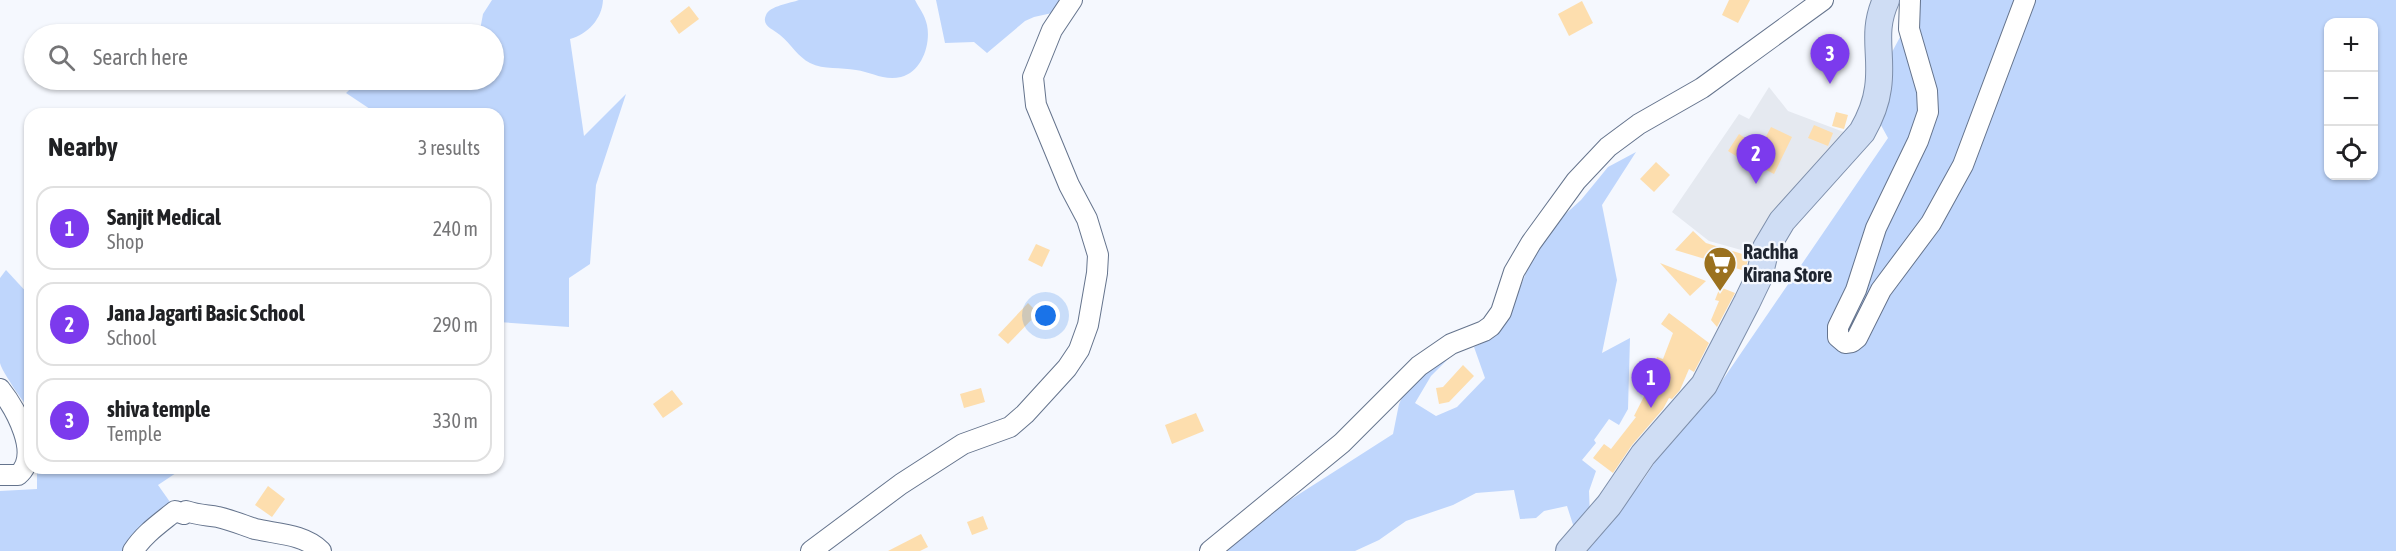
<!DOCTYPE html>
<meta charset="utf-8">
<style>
:root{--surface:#fff;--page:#f2f2f2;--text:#202124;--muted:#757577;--line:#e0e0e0;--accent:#7c3aed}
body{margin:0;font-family:"Asap Condensed",sans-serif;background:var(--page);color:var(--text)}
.controls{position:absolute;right:18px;top:18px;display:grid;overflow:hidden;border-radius:12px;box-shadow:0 2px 4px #0004}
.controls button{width:54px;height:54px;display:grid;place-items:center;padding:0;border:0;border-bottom:2px solid var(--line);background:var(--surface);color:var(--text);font:30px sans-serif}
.you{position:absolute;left:1046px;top:316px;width:21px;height:21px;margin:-15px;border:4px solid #fff;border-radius:50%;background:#1a73e8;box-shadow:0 0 0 9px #1a73e833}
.badge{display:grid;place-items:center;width:39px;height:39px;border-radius:50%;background:var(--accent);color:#fff;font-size:20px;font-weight:700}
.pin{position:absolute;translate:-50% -50px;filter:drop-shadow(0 2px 3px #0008)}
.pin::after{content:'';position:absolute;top:32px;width:21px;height:18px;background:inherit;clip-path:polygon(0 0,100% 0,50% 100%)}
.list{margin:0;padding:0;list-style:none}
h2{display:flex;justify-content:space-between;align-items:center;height:78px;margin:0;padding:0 24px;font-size:26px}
h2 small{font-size:20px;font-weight:400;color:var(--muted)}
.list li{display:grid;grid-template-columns:39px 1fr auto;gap:18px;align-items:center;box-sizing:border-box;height:84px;margin:0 12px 12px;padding:0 12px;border:2px solid var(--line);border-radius:18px}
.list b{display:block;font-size:22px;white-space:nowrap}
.list p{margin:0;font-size:20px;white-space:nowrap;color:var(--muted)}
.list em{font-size:20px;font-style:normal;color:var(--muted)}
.icon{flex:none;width:33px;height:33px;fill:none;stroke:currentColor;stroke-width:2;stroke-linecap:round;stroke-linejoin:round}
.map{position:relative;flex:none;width:2396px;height:551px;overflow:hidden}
.search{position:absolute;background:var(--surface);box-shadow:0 2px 4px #0004;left:24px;top:24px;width:480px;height:66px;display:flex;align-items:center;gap:15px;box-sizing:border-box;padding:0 21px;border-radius:33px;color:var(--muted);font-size:22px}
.panel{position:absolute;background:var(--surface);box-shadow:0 2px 4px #0004;left:24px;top:108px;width:480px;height:366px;border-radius:18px}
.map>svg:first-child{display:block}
.built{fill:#e5e9f0}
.green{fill:#bfd6fc;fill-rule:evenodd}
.building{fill:#fddeae}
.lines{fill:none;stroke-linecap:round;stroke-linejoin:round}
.minor-casing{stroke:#65748d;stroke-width:22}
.major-casing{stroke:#7d8eaa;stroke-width:28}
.minor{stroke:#fff;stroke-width:20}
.major{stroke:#cfddf4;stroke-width:26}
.labels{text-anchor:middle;stroke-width:4.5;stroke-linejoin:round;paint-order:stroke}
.poi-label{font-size:20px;font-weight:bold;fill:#1f2530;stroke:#f5f8fe;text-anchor:start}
</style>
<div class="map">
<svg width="2396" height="551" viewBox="0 0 2396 551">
<rect width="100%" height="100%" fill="#f5f8fe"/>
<path class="built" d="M1769,87l19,24 77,29 -113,113 -43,-12 -37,-29 67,-98 10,5z"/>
<g class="green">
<path d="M492,0h111c-1,19 -15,34 -33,39l14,97 42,-42 -30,91 -6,79 -21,14v49l-71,-5v-208h-135l10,-3 -27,-18 14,-13h134v-46h-19l5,-4 3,-16z"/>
<path d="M799,0h116c4,8 10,15 12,25 4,19 -5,47 -26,52 -17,4 -30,-5 -45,-7 -15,-3 -32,0 -46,-7 -12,-6 -19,-19 -30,-28 -7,-6 -19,-9 -14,-20 3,-9 25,-12 33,-15z"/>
<path d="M936,0h126l-10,13 -18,4 -9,4 -38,32 -13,-11 -29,1z"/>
<path d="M1920,0h476v551h-810l58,-72 17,-26 50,-56 177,-259 -12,-22 16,-64zM2328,22h46v154h-46z"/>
<path d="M1636,152l-34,53 15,75 -15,73 28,-15 -2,71 -9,16 -10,-6 -15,21 2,3 -14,17 14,11 -7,20 1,25 -14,18 -9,-28 -23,5 -8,7 -16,1 -6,-29 -38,3 -23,12 -47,16 -27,19 -24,11h-136l60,-44 114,-73 6,-30 11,-23 50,-34 -29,29 -16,27 21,13 21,-9 28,-29 -11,-31 19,-9 26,-48 16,-39 16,-24 30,-27 27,-33z"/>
<path d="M6,270l24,26v114c-6,-6 -29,-40 -30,-47 0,-22 0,-60 0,-85z"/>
<path d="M37,468h141l4,1 -24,16 12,17c-19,12 -34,30 -45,49h-125v-60l37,-2z"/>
</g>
<g class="building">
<path d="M1729,0h21l-12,23 -16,-8z"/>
<path d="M1582,1l11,22 -24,13 -11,-22z"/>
<path d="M689,6l10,13 -20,15 -9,-13z"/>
<path d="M1836,112l12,3 -4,14 -12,-3z"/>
<path d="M1814,125l19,8 -5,13 -20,-8z"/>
<path d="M1771,127l21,10 -18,37 -29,-15 -1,2 -16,-10 11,-17 21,14z"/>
<path d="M1656,162l14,13 -16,17 -14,-13z"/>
<path d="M1693,231l13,12 43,13 -4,15 -16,-5 4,-8 -8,7 -50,-15z"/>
<path d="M1036,244l14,6 -8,17 -14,-7z"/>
<path d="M1660,263l46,18 -16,15z"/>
<path d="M1720,287l15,6 -18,34 -6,-7 8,-19 -4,-1z"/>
<path d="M1028,303l10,10 -30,31 -10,-9z"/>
<path d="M1669,313l40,30 -15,29 -5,-3 -9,21 -8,9 -3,-1 -6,11 -31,36 -19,28 -20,-15 11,-14 7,5 25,-32 -2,-1 23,-45 -5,-2 5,-12 6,2 10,-26 -12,-9z"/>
<path d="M1463,365l11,11 -25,26 -10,2 -3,-16 7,-1z"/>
<path d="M981,388l4,14 -21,6 -4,-14z"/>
<path d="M672,390l11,14 -20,14 -10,-14z"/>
<path d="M1196,413l8,18 -32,13 -7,-19z"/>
<path d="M268,486l17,13 -13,18 -17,-12z"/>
<path d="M983,516l5,13 -16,6 -5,-13z"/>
<path d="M921,534l7,13 -8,4h-32z"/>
</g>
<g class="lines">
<defs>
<g id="minor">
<path d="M1910,0l-1,29 18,62 1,21 -10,29 -42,87 -20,62 -18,37v10l7,6 7,-1 5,-4 24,-48 50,-67 32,-58 62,-165"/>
<path d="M0,389c15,19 42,66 18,86h-18"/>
<path d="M133,551c11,-17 26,-27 42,-40l9,3 2,-3c11,4 21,4 32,6 13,3 25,8 37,12 22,5 49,5 66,22"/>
<path d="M811,551l90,-67 62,-40 47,-17 15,-13 42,-46 12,-18 9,-25 9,-52 1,-18 -11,-36 -18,-34 -33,-80 -3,-28 19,-47 20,-30"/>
<path d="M1210,551l132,-108 77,-77 32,-22 33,-13 7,-5 10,-14 13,-40 17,-29 45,-62 32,-34 31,-23 63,-36 121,-88"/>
</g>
<path id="major" d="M1569,551l40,-46 34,-50 61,-70 43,-83 12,-25 7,-29 16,-27 80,-89c8,-14 14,-28 16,-44 5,-33 -7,-55 8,-88"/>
</defs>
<use href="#minor" class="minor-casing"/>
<use href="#major" class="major-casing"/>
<use href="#minor" class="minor"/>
<use href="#major" class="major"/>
</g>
<defs>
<symbol id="supermarket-pin" viewBox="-11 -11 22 30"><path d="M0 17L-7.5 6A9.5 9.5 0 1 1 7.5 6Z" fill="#9b711e" stroke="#f5f8fe"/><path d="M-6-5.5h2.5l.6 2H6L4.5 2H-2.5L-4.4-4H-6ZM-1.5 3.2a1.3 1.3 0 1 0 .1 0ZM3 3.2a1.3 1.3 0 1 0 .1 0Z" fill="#fff"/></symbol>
</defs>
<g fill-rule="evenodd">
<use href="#supermarket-pin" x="1701" y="244" width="38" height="52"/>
</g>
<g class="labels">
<g class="poi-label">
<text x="1743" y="259">Rachha<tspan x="1743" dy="23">Kirana Store</tspan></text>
</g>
</g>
</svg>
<div class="controls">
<button>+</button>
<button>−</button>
<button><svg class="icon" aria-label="locate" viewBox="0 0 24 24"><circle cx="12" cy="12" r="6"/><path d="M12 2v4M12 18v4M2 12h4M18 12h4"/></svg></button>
</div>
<div class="you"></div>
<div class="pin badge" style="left:1651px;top:408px">1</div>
<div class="pin badge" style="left:1756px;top:184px">2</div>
<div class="pin badge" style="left:1830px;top:84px">3</div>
<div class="search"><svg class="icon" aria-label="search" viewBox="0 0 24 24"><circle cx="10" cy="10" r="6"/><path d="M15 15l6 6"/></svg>Search here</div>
<section class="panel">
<h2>Nearby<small>3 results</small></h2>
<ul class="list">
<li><span class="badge">1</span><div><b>Sanjit Medical</b><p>Shop</p></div><em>240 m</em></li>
<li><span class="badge">2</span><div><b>Jana Jagarti Basic School</b><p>School</p></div><em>290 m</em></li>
<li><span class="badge">3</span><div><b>shiva temple</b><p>Temple</p></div><em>330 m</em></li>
</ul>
</section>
</div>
